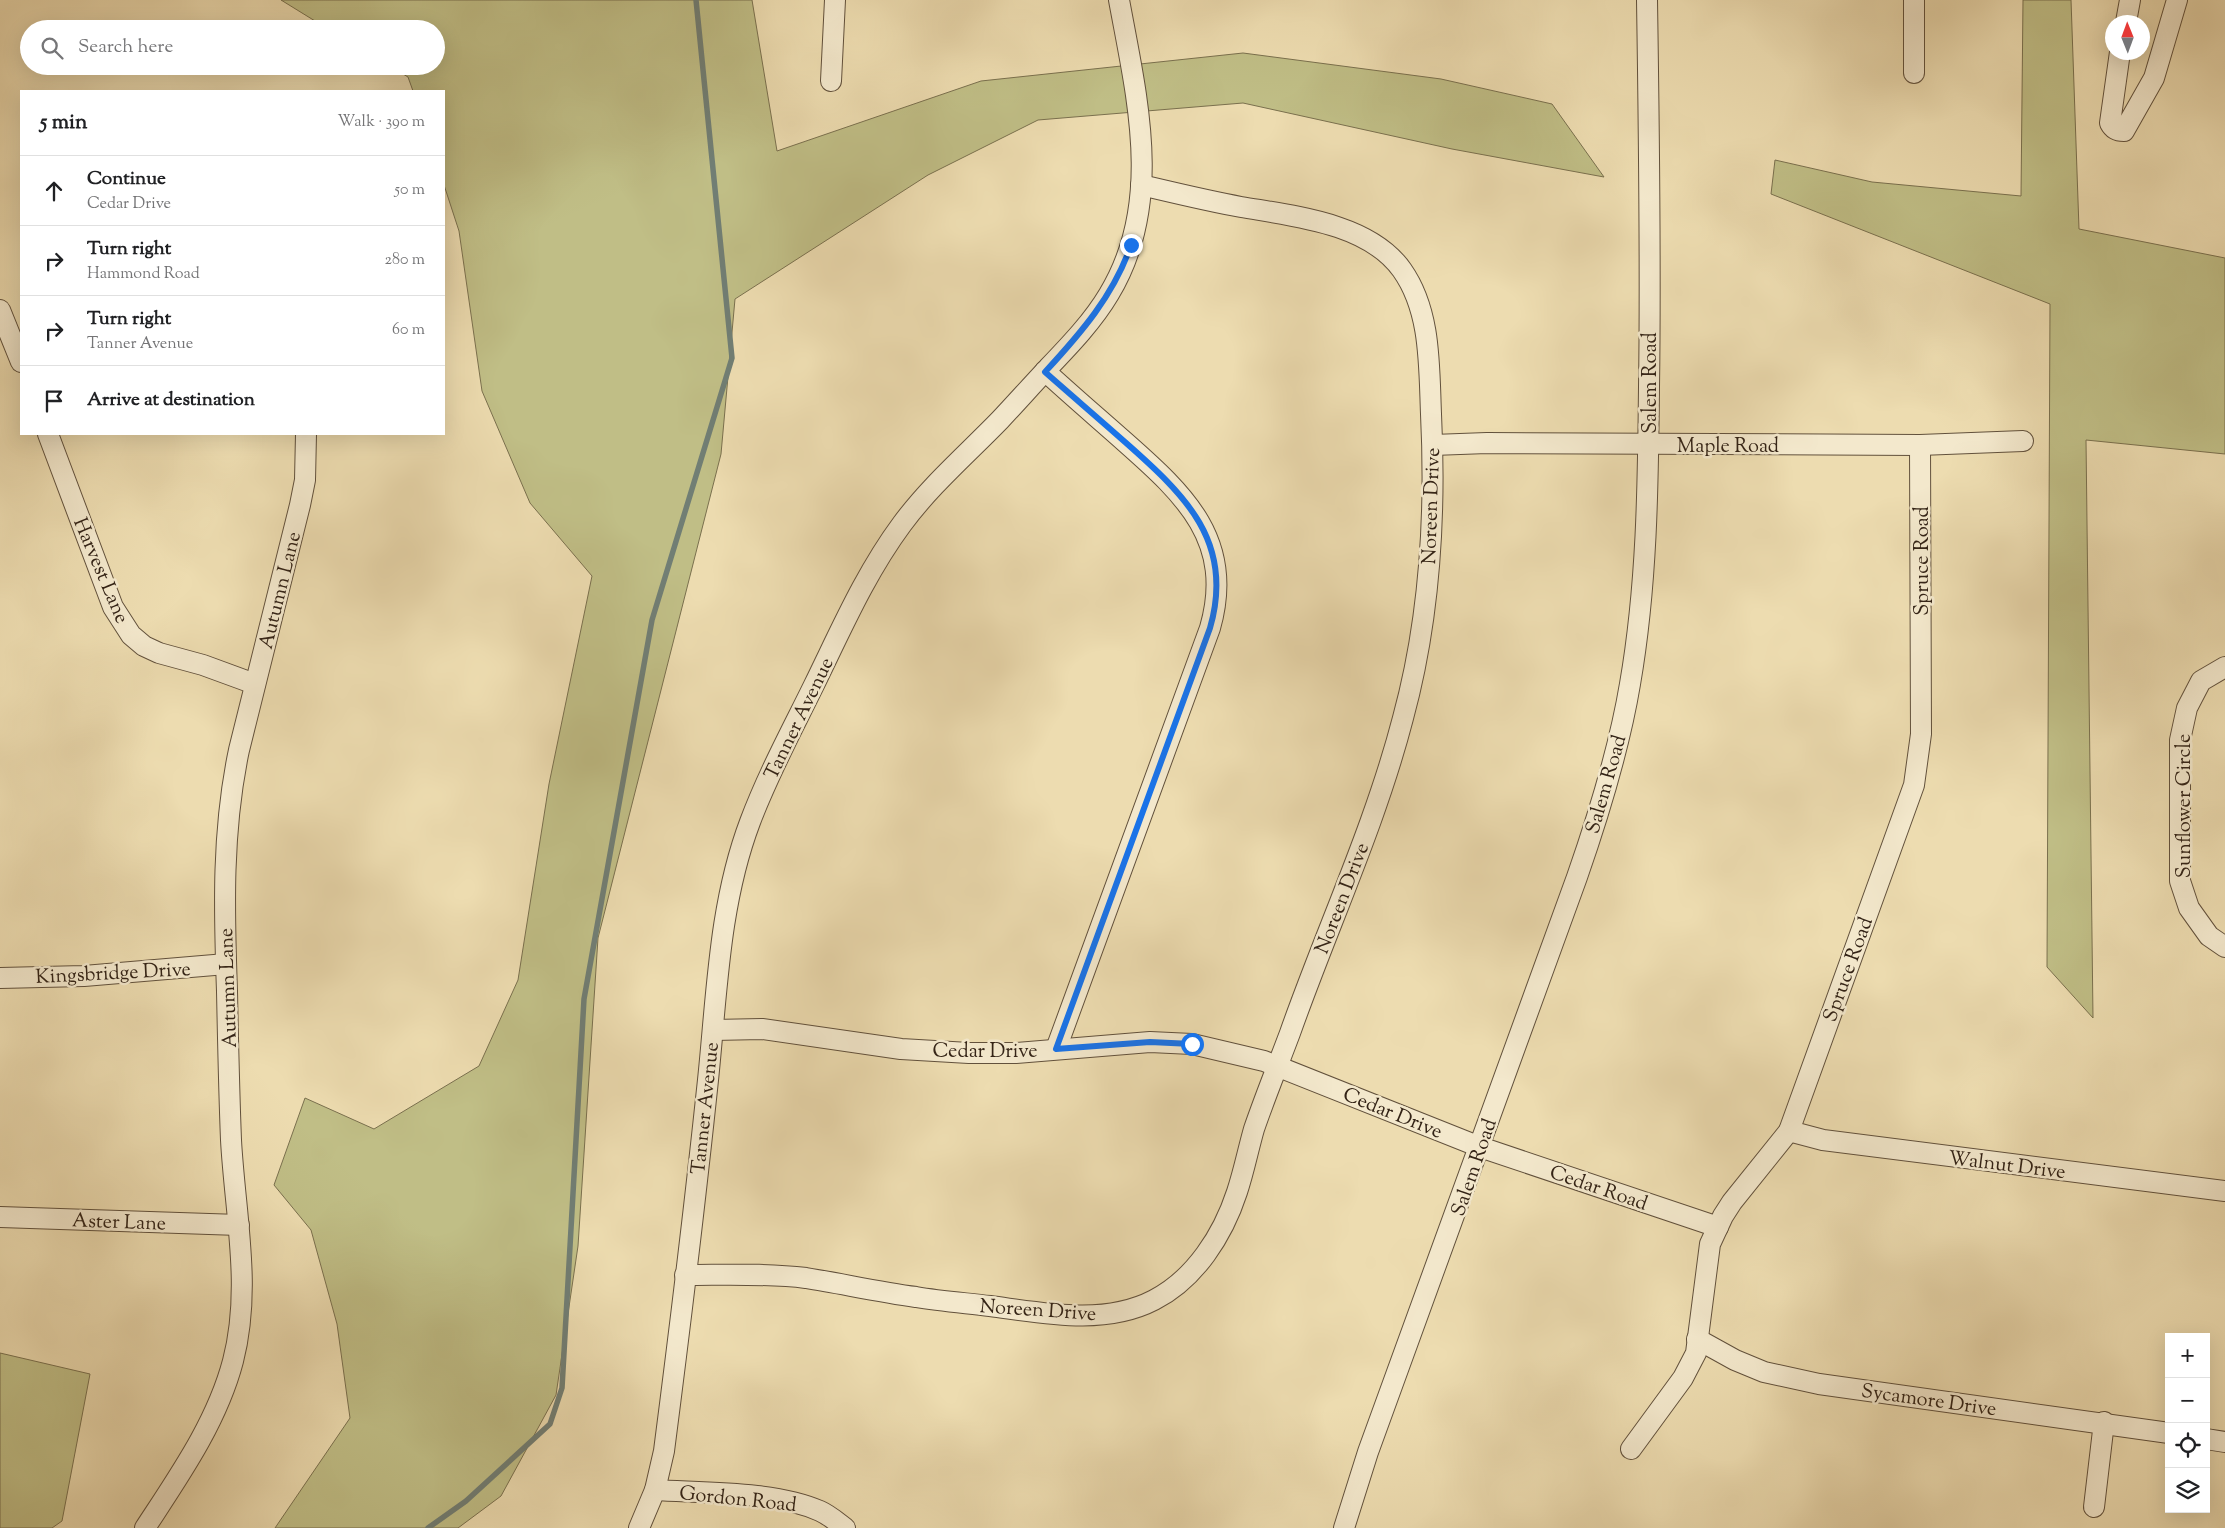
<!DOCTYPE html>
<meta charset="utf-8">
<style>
:root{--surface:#fff;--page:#f2f2f2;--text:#202124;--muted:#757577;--line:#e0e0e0}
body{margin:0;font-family:"Sorts Mill Goudy",serif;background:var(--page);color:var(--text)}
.controls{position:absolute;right:15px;bottom:15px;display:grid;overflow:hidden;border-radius:0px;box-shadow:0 5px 20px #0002}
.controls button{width:45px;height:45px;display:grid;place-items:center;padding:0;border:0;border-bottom:1px solid var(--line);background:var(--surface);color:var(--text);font:25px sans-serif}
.compass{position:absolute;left:2105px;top:15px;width:45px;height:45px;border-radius:50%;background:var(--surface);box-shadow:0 5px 20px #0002;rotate:359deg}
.stop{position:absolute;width:15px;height:15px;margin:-11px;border:4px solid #1a73e8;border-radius:50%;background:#fff}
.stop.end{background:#1a73e8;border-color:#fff;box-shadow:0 1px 5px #0008}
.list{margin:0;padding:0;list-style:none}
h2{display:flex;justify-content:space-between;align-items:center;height:65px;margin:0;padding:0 20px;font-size:21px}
h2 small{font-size:16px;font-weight:400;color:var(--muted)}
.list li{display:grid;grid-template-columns:32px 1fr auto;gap:15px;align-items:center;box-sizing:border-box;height:70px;padding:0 20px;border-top:1px solid var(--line)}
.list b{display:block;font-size:19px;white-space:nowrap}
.list p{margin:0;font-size:16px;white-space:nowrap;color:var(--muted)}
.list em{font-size:16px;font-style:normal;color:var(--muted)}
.icon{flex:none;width:28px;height:28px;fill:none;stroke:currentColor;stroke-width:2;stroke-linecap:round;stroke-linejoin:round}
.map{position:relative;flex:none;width:2225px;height:1528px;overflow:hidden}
.search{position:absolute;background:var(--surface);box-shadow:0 5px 20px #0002;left:20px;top:20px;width:425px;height:55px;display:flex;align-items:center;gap:12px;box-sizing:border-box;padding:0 18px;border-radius:28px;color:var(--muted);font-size:19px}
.panel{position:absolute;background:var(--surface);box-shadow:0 5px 20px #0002;left:20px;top:90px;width:425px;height:345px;border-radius:0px}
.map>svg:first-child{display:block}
.green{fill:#c0be86;stroke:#7a704e}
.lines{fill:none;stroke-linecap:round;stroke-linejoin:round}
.stream{stroke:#717e74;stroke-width:5.5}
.minor-casing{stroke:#62513c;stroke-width:22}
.minor{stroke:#f3e8cc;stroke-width:20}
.route{stroke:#1a73e8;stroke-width:6}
.labels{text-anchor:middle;stroke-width:5;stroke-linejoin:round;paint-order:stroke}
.street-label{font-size:20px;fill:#332316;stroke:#f3e8cc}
</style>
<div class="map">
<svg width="2225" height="1528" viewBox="0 0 2225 1528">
<rect width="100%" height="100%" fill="#eddcb0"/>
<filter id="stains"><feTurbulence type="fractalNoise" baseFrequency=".004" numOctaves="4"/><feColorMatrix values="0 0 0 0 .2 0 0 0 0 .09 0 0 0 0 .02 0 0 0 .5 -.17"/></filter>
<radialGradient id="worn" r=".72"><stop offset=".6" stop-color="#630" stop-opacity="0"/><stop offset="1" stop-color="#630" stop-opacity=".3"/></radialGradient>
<g class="green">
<path d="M281,0h471l25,151 204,-70 262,-28 198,26 111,25 52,73 -152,-28 -209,-46 -205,17 -110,55 -193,124 -14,155 -123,484 -20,308 -22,149 -55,101 -43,32h-183l75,-110 -13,-94 -26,-94 -37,-45 31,-87 69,31 105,-63 39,-86 31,-196 43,-208 -62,-73 -48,-112 -23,-160 -15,-46v-94h-31l-5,-14 -18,-11h46v-37h-108z"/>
<path d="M2023,0h48l8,229 146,29v196l-139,-14 7,578 -46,-51 3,-663 -279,-110 4,-34 97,22 149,14z"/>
<path d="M0,1353l90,21 -28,147 -10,7h-52z"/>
</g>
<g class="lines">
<path class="stream" d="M428,1528l38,-27 84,-77 12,-36 22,-389 68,-379 80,-262 -36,-358"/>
<defs>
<g id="minor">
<path d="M1914,0v73"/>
<path d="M2126,22l4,-22"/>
<path d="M2120,52l-10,71c3,6 7,8 14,8l30,-53 23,-78"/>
<path d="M831,81l4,-81"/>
<path d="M0,310l21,52"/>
<path d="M1045,371c26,24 53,47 80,71 60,53 110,99 85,186l-154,421"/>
<path d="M48,434l65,173 18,28 13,11 15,7 44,12 52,19"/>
<path d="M1433,445l54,-2 433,2 103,-4"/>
<path d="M2225,667l-24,14 -14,27 -7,32v141l9,27 20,28 16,11"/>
<path d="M0,978l84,-2 142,-12"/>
<path d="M713,1030l49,-1 139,20 68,4h47l134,-11 42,2 72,17 216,86 238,80"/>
<path d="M1789,1131l34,9 402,51"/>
<path d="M0,1217l239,8"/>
<path d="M685,1275c40,0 81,-2 121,3 37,6 73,14 110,19 24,4 49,6 74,9 53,7 114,20 164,-6 41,-21 69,-65 83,-108 7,-21 11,-42 17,-63 11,-32 24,-64 36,-96 37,-105 85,-207 113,-315 27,-99 33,-202 28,-304 -2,-49 0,-103 -29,-144 -33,-47 -109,-54 -161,-63 -33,-6 -66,-14 -100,-22"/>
<path d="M1697,1339l38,21 29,12 55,12 350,49"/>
<path d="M2206,1439l19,3"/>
<path d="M1631,1449l52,-71 13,-25 14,-109 13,-28 9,-14 57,-71 125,-346 7,-51 -1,-289"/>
<path d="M655,1490c49,3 120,1 165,21 9,4 17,11 25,17"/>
<path d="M2094,1507l10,-85"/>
<path d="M145,1528c34,-52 72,-106 88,-167 19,-73 2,-147 -2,-221 -2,-50 -3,-100 -4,-149 -3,-82 -5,-161 12,-241l61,-245 5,-25 1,-46"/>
<path d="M639,1528l16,-38 9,-39c16,-124 31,-247 44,-371 9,-87 11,-176 42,-258 18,-48 42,-92 64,-137 27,-55 51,-111 88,-161 28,-38 64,-69 98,-104 16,-17 32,-35 48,-52 22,-23 45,-47 61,-74 55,-91 28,-196 10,-294"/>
<path d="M1344,1528l24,-76 209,-575c22,-63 42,-127 53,-193 17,-98 18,-197 19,-297 2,-129 0,-258 -2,-387"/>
</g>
</defs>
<use href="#minor" class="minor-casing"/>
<use href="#minor" class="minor"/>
</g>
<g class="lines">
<path class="route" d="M1131,245c-17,50 -50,88 -86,127 26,23 53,46 80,70 60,53 110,100 85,186l-154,421 94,-7 42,2"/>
</g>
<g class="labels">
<g class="street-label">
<text transform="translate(1649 383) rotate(-90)" y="7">Salem Road</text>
<text x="1728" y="452">Maple Road</text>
<text transform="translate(1430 506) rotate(-88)" y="7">Noreen Drive</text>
<text transform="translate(1921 561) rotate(-90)" y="7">Spruce Road</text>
<text transform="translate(102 570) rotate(67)" y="7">Harvest Lane</text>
<text transform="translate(279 590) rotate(-76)" y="7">Autumn Lane</text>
<text transform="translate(798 718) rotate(-64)" y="7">Tanner Avenue</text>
<text transform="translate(1605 784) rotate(-74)" y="7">Salem Road</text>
<text transform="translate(2183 806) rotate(-90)" y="7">Sunflower Circle</text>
<text transform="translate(1341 898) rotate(-69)" y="7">Noreen Drive</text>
<text transform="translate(1847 969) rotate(-70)" y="7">Spruce Road</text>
<text transform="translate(113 972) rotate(-3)" y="7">Kingsbridge Drive</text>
<text transform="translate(227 988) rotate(-92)" y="7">Autumn Lane</text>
<text x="985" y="1057">Cedar Drive</text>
<text transform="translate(704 1108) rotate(-84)" y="7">Tanner Avenue</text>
<text transform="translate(1393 1112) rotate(22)" y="7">Cedar Drive</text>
<text transform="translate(2007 1164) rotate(7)" y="7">Walnut Drive</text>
<text transform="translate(1473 1167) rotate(-71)" y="7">Salem Road</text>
<text transform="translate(1599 1187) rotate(19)" y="7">Cedar Road</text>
<text transform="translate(119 1221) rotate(2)" y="7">Aster Lane</text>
<text transform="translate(1038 1309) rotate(4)" y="7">Noreen Drive</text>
<text transform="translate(1929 1399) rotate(8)" y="7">Sycamore Drive</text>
<text transform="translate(738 1498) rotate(6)" y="7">Gordon Road</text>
</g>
</g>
<rect width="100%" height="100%" filter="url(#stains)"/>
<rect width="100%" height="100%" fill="url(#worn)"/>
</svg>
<div class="controls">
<button>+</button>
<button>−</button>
<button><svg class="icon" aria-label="locate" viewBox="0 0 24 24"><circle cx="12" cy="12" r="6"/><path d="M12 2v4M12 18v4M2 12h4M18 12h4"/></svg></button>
<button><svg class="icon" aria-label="layers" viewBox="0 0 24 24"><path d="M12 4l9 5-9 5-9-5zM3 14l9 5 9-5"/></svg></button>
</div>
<svg class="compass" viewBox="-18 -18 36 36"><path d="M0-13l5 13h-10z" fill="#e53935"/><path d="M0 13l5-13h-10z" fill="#757577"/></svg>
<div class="stop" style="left:1192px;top:1044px"></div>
<div class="stop end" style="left:1131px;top:245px"></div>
<div class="search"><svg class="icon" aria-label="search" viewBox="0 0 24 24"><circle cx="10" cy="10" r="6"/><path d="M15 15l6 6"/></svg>Search here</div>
<section class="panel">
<h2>5 min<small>Walk · 390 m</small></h2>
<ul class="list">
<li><svg class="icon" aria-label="ahead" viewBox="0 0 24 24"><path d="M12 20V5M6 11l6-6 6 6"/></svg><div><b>Continue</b><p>Cedar Drive</p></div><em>50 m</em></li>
<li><svg class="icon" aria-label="right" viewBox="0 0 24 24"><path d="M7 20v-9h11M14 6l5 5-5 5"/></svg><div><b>Turn right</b><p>Hammond Road</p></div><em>280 m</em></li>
<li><svg class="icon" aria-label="right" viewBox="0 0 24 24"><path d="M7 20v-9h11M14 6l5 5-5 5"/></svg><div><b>Turn right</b><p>Tanner Avenue</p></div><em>60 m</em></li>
<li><svg class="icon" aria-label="arrive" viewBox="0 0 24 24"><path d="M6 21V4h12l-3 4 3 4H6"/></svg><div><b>Arrive at destination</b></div></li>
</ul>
</section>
</div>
